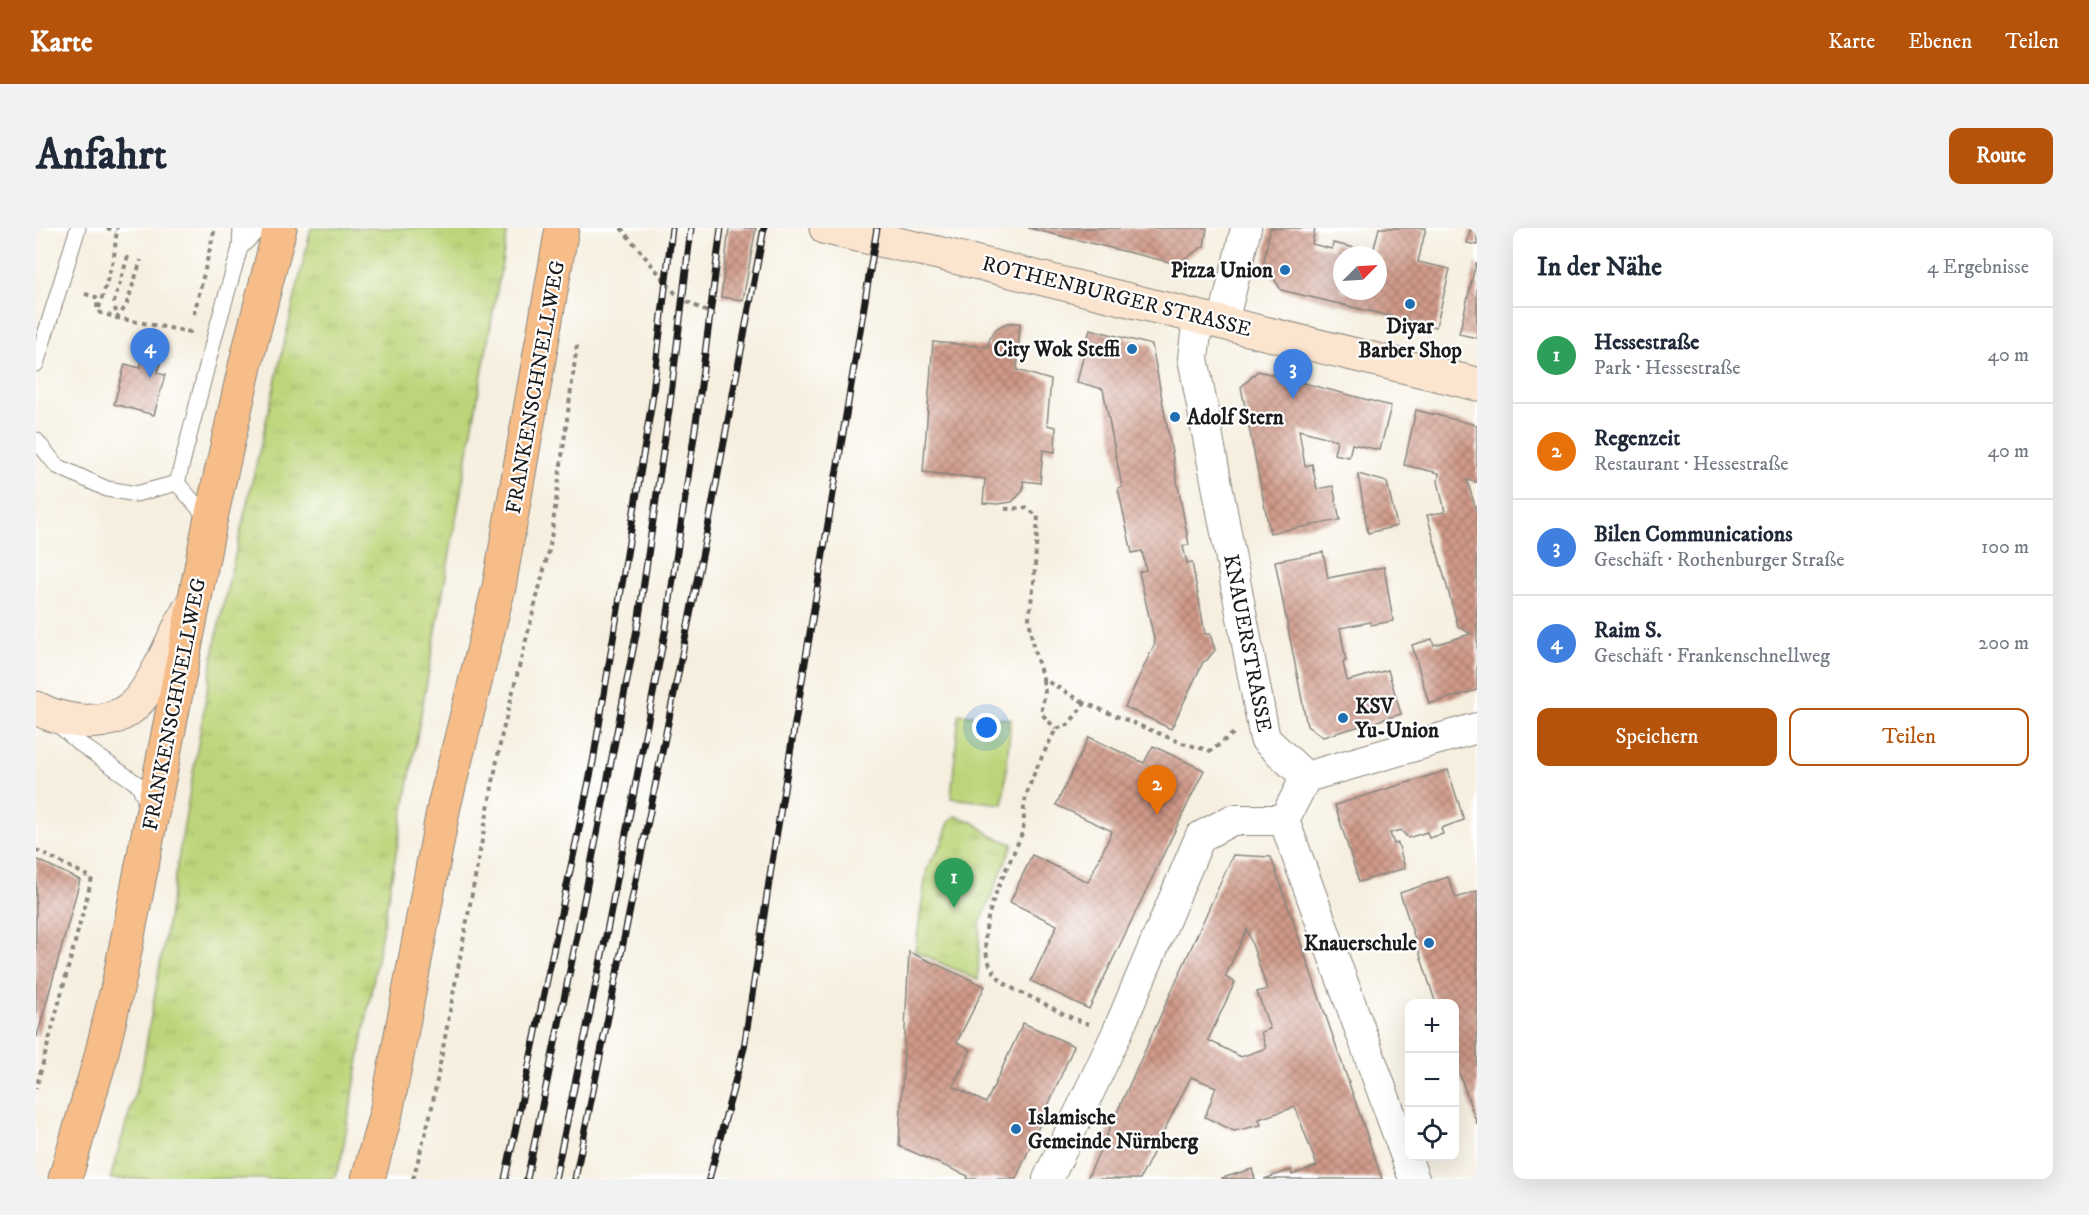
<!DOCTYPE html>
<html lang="de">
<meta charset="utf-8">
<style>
:root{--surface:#fff;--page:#f2f2f3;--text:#1f2937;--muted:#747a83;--line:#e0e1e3;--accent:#b45309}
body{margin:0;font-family:"IM FELL DW Pica",serif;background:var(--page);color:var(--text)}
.controls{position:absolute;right:18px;bottom:18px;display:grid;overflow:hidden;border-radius:12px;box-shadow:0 6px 24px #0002}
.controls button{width:54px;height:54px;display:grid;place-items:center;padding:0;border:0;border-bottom:2px solid var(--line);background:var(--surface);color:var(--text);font:30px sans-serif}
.compass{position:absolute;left:1297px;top:18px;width:54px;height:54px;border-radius:50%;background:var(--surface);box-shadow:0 6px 24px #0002;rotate:66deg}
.you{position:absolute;left:951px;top:500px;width:21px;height:21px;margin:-15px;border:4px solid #fff;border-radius:50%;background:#1a73e8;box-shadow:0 0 0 9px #1a73e833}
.badge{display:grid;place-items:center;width:39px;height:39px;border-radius:50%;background:var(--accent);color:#fff;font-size:20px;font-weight:700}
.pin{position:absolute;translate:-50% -50px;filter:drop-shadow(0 2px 3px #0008)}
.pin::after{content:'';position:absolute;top:32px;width:21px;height:18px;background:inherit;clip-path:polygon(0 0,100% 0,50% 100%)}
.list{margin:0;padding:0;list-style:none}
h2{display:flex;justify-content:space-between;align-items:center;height:78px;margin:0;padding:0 24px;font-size:26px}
h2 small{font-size:20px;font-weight:400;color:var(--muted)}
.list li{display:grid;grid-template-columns:39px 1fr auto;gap:18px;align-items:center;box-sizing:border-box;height:96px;padding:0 24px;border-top:2px solid var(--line)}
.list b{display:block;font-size:22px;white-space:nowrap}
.list p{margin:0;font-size:20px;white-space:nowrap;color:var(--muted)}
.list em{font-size:20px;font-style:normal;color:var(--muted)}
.actions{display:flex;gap:12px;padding:18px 24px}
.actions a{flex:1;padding:14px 0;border:2px solid var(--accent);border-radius:12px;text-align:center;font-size:21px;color:var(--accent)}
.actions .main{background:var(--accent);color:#fff}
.icon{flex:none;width:33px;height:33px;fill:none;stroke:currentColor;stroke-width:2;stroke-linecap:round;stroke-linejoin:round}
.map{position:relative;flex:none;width:1441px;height:951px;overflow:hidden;border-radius:12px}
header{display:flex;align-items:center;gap:36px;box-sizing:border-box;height:84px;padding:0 30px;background:var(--accent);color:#fff}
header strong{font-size:28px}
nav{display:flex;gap:33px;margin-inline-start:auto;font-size:21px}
.intro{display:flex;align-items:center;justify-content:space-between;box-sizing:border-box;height:144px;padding:0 36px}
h1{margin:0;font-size:42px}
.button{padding:15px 27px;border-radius:12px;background:var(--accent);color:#fff;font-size:21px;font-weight:700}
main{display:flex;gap:36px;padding:0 36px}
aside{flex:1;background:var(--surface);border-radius:12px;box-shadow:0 6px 24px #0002}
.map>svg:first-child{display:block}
.grass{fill:url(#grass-tufts);stroke:#6c784b;stroke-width:1.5}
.garden{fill:#bdd57a;stroke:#6c784b;stroke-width:1.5}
.building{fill:url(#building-cross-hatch);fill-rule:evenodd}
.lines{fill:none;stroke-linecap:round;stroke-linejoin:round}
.lane-casing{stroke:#89867e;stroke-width:17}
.street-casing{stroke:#89867e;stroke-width:32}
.secondary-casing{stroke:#89867e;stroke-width:35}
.primary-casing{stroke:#89867e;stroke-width:35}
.path{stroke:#89867e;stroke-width:4;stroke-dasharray:4.5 4.5;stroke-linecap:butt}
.lane{stroke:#fff;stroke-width:15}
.street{stroke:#fff;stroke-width:30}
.secondary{stroke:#fce5cf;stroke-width:33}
.primary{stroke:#f7bd88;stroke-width:33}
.rail-casing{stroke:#1c1c1c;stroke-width:7}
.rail{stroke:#fff;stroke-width:4.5;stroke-dasharray:14;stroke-linecap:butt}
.poi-dot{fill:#1f6fb2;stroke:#fff;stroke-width:2}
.labels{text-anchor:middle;stroke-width:4.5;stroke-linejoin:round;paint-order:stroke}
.poi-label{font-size:21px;font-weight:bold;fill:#1c1c1c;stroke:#fff;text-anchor:end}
.street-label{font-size:21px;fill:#1c1c1c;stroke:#fff}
</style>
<header>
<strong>Karte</strong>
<nav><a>Karte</a><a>Ebenen</a><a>Teilen</a></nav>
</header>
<div class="intro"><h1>Anfahrt</h1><a class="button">Route</a></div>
<main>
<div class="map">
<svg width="1441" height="951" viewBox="0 0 1441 951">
<defs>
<pattern id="grass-tufts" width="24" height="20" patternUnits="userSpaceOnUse" patternTransform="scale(1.5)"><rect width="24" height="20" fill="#bdd57a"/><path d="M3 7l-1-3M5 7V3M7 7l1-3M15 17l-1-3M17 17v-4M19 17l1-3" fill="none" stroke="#a2b669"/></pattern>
<pattern id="building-cross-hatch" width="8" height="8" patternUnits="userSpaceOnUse" patternTransform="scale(1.5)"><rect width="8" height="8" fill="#d09a89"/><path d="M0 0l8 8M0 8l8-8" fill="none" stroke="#a87d6f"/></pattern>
</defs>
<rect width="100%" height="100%" fill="#fff"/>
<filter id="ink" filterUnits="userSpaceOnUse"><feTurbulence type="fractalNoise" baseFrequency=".0167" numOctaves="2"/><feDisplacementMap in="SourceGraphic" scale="12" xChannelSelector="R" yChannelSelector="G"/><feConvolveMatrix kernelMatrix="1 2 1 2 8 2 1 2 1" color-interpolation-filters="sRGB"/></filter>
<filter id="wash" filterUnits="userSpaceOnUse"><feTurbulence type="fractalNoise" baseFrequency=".008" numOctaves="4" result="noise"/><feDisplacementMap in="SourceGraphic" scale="24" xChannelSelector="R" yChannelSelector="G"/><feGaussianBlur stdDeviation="1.35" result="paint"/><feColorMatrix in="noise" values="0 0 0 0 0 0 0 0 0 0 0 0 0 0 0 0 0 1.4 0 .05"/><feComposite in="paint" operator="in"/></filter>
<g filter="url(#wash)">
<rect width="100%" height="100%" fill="#f6efdf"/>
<g class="grass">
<path d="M275,0h192l4,7 -166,925 -7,19h-224l32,-110 76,-441z"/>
<path d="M919,588l18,6 19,14 21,8 -33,80 -2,56 -63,-29 12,-83 15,-25 7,-21z"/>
</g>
<path class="garden" d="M923,486l52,5 -8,85 -52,-6z"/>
<g id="blocks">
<g class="building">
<path d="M693,0h27l-13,72 -22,-3z"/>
<path d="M992,0h179l-3,18 -27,18z"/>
<path d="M1234,0h45l-3,16 20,5 1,-6 40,9 6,-24h47l-8,34 32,7 -14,58 -155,-37 -17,-28zM1306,27h36v36h-36z"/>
<path d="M1435,0h6v17l-10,-2z"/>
<path d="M1440,35h1v75l-18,-4z"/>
<path d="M971,95h13l-3,47 34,10 -4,45 9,2 -1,25 -12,-2 -3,33 -17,-2v10l-11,11 -14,2 -15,-1 2,-24 -62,-7 10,-130 55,5 2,-10 7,-9z"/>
<path d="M1054,101l62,16 37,200 -6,1 4,17 5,-1 13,72h5l5,16 -8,10 -4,2 -32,67 -46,-22 30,-64 -16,-71 7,-2 -4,-19 -10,2 -14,-65 4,-1 -19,-98 -26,-7z"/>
<path d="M107,128l18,5 -4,12 8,2 -11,40 -40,-11 11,-40 15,4z"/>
<path d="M1222,143l133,35 -11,44 -28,-6 -3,13 -15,-3 3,-14 -38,-10 6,36 7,-2 5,25 16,-3 7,34 -70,13 -29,-146z"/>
<path d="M1380,182l61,15v57l-10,-2 10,33v177l-48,14 -17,-59 20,-6 2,6 37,-11 -13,-8 -31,-111 18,-3 -7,-31 1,-8 -35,-8z"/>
<path d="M1322,246l29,8 10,44 -29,7z"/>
<path d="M1287,324l5,26 56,-11 9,54 -22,4 -1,-3 -30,6 6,33 -3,1 4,19 41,-11 13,44 -78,23 -16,-11 -32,-165z"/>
<path d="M1053,509l55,26 9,-17 51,24 -115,239 -58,-28 26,-56 -47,-23 22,-47 56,27 24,-51 -56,-26z"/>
<path d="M1412,542l16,50 -23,8 2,6 -14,4 -2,-6 -19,6 -7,-8 -11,3 4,11 4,-1 7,25 -46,14 -24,-77z"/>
<path d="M1197,627l38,2 111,322h-118l27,-9 1,5 25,-9 -22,-59 -36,12 2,6 -27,6 -29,-14 11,-30 -25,-10 -51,102h-53zM1211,701l20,60 -10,3 13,37 -9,3 5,16 -25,9 -33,-17 27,-58 -10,-5z"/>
<path d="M0,631l44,21 -43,157h-1z"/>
<path d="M1412,649l8,21 21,-7v233l-23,-66v-54h-18l-36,-111z"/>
<path d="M873,724l76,34 -28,56 14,8 -18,36 33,17 37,-80 51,23 -58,133h-49l1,-3 -69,-30z"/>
<path d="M1216,941l3,10h-33v-1z"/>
</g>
</g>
</g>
<g filter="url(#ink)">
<use href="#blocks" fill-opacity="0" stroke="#89867e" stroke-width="1.5"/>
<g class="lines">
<defs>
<g id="lane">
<path d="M204,20l20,-20"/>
<path d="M0,136l42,-136"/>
<path d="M0,212l21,26 50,23 29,5 41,-11"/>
<path d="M141,255l39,-152 24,-83 1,-20"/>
<path d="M141,255l33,38"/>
<path d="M20,495l23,20 60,42 9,21"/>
</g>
<g id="street">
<path d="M1162,89l-5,41 72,381 41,38"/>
<path d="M1187,95l23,-95"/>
<path d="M1270,549l-22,43 130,359"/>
<path d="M1270,549l171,-49"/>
<path d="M1012,951l69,-146 83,-196 32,-17h52"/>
</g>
<g id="secondary">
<path d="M790,0l112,25 260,64 279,67"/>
<path d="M0,480c14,7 29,12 44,13 48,4 64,-22 83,-60 8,-17 16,-33 25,-50"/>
</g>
<g id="primary">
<path d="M29,951l35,-119 19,-79 91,-459 35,-156 35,-138"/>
<path d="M332,951l18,-66 11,-57 47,-250 55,-219 63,-359"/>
</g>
</defs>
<use href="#lane" class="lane-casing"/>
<use href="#street" class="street-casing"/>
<use href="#secondary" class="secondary-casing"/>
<use href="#primary" class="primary-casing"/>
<g class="path">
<path d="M71,0l9,3"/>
<path d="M585,0l54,65 13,9 27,14"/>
<path d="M92,28l-14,46 3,16 9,-12 15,-46"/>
<path d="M49,66l11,3 2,15 19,6 73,14v-2"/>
<path d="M63,80l15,-51 3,-29"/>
<path d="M158,86l21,-86"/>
<path d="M969,281l21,-1 12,8 -4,66 -5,35 4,30 10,32 42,24"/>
<path d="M1007,452l2,12 -4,21 15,16"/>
<path d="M0,622l56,28 -56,211"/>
<path d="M1053,796c-18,-5 -36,-16 -54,-25 -11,-5 -27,-11 -36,-21 -36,-38 8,-105 23,-145 4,-11 0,-21 3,-32 6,-25 19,-48 31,-72l12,-4 17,-22 97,40 29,8 24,-19"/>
<path d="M377,951l18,-67 71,-378 48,-188 27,-201"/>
</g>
<use href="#lane" class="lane"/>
<use href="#street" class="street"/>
<use href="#secondary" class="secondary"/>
<use href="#primary" class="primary"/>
<defs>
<g id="rail">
<path d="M469,951l88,-417 59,-361 20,-173"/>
<path d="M491,951l51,-248 60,-307 32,-221 21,-175"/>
<path d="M519,951l52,-248 59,-304 32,-218 23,-181"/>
<path d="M539,951l135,-662 54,-289"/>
<path d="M673,951l35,-131 28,-186 105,-634"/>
</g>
</defs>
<use href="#rail" class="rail-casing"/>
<use href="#rail" class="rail"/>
</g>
</g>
<g class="poi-dot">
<circle cx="1249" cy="42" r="6"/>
<circle cx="1374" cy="76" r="6"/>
<circle cx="1096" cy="121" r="6"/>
<circle cx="1139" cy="189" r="6"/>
<circle cx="1307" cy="490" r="6"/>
<circle cx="1393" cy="715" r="6"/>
<circle cx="980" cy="901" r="6"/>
</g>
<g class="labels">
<g class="poi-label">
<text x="1237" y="49">Pizza Union</text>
<text x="1374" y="105" text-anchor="middle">Diyar<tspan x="1374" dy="24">Barber Shop</tspan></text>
<text x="1084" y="128">City Wok Steffi</text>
<text x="1151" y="196" text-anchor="start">Adolf Stern</text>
<text x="1319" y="485" text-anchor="start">KSV<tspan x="1319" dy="24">Yu-Union</tspan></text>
<text x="1381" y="722">Knauerschule</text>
<text x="992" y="896" text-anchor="start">Islamische<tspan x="992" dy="24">Gemeinde Nürnberg</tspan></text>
</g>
<g class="street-label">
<text transform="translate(1081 68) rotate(14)" y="7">ROTHENBURGER STRASSE</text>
<text transform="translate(499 159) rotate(-80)" y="7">FRANKENSCHNELLWEG</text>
<text transform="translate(1212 415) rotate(79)" y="7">KNAUERSTRASSE</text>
<text transform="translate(138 476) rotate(-79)" y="7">FRANKENSCHNELLWEG</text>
</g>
</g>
</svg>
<div class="controls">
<button>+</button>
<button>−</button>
<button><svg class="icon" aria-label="locate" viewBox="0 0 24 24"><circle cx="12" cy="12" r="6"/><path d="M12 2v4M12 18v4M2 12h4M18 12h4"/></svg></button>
</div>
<svg class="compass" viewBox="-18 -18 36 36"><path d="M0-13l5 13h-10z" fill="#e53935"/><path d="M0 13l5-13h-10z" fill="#747a83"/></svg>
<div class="you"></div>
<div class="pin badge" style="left:918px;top:680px;background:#2e9e5b">1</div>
<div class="pin badge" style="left:1121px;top:587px;background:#e8710a">2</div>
<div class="pin badge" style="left:1257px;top:171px;background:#3f7fe0">3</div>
<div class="pin badge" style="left:114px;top:150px;background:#3f7fe0">4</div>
</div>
<aside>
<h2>In der Nähe<small>4 Ergebnisse</small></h2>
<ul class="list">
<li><span class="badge" style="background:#2e9e5b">1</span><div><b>Hessestraße</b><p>Park · Hessestraße</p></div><em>40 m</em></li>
<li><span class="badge" style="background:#e8710a">2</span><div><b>Regenzeit</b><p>Restaurant · Hessestraße</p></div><em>40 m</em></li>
<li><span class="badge" style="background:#3f7fe0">3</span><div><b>Bilen Communications</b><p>Geschäft · Rothenburger Straße</p></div><em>100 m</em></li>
<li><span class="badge" style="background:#3f7fe0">4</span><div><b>Raim S.</b><p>Geschäft · Frankenschnellweg</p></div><em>200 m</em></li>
</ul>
<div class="actions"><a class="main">Speichern</a><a>Teilen</a></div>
</aside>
</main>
